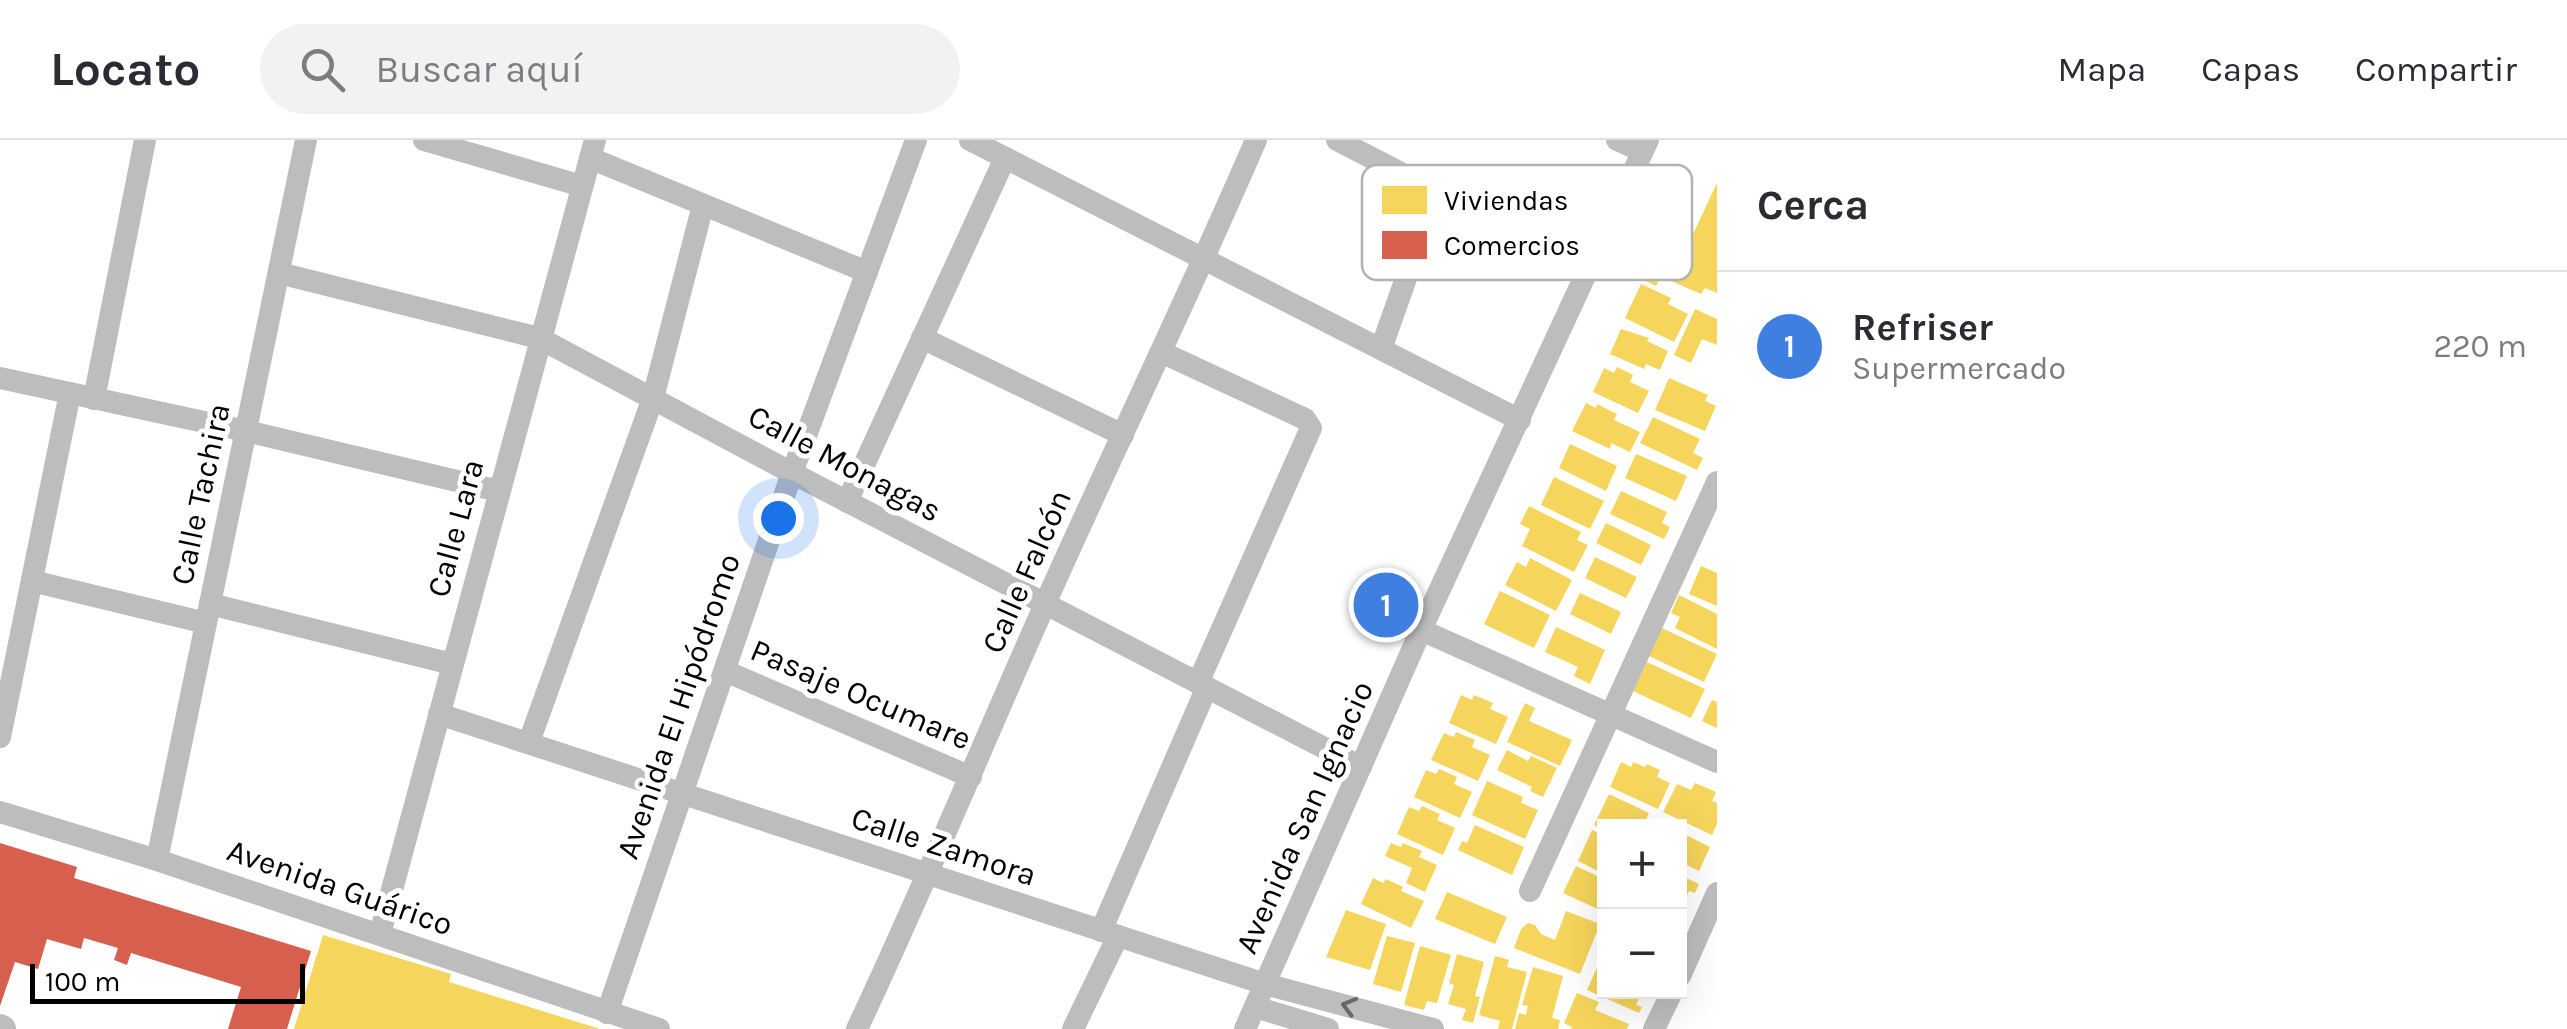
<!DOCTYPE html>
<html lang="es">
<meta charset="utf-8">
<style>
:root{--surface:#fff;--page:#f2f2f3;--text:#2b2b33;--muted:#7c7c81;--line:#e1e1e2;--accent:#b45309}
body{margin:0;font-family:Karla,sans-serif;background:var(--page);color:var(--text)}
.controls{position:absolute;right:30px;bottom:30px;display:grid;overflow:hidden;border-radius:0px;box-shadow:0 10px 40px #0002}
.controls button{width:90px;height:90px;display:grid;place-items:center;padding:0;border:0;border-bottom:2px solid var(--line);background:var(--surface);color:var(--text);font:50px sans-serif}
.scale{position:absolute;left:30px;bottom:25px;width:275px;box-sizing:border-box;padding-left:10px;border:5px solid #000;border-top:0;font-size:28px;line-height:35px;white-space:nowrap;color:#000;-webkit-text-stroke:8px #fff;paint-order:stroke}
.you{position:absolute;left:778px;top:378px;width:35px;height:35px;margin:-25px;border:8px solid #fff;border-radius:50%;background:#1a73e8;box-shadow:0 0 0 15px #1a73e833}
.badge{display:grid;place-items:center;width:65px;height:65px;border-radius:50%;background:var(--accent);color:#fff;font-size:32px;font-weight:700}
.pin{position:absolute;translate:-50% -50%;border:5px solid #fff;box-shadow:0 2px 10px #0006}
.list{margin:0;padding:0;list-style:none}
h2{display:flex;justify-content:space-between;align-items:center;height:130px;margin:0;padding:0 40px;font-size:42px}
h2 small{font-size:32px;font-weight:400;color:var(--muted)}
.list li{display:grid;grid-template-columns:65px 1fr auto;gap:30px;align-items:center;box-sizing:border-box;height:150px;padding:0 40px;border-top:2px solid var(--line)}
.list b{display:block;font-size:38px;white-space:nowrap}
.list p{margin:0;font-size:32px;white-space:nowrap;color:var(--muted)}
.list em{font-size:32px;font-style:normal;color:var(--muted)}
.icon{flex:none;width:55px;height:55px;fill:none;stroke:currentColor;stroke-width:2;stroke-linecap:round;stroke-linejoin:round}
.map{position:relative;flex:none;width:1717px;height:889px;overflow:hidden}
header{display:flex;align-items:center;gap:60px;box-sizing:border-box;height:140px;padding:0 50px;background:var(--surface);border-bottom:2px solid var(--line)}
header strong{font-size:48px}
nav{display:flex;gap:55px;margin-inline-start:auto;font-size:35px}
.search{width:700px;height:90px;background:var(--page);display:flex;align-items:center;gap:25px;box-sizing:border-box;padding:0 35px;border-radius:55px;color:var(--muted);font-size:38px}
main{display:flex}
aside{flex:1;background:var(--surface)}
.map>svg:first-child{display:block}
.homes{fill:#f6d55c}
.shops{fill:#d6604d}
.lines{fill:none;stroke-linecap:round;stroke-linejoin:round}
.minor{stroke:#bdbdbd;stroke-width:22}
.tertiary{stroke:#bdbdbd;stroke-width:28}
.oneway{stroke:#686868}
.labels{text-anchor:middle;stroke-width:10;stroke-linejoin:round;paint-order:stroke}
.street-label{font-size:32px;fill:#000;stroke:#fff}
.key{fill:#fff;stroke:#b2b2b2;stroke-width:2.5}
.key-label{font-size:28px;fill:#000}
</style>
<header>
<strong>Locato</strong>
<div class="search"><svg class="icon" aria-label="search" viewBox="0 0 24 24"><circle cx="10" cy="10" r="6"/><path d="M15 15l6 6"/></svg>Buscar aquí</div>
<nav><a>Mapa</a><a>Capas</a><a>Compartir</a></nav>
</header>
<main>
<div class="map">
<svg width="1717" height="889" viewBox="0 0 1717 889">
<rect width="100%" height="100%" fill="#fff"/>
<g class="homes">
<path d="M1717,43v110l-12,-5 -4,6 -30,-13z"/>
<path d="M1644,110l24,11 -12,25 -24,-12z"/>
<path d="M1641,144l30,14 -3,6 20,10 -14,28 -49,-24z"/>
<path d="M1695,169l22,10v26l-15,-6 -11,24 -17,-8z"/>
<path d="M1621,189l28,9 -2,3 21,10 -8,19 -14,-6 -2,5 -34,-15z"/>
<path d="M1617,227l16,8 -3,7 19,9 -11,22 -45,-21 11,-24 10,5z"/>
<path d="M1669,238l39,17 -3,6 11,5 -11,25 -50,-21z"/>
<path d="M1586,263l10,5 1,-4 20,10 -3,6 26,12 -10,20 -19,-9 -1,6 -38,-18z"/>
<path d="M1653,277l47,22 -7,14 10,5 -6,12 -57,-27z"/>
<path d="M1570,304l47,22 -11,25 -47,-23z"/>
<path d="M1636,314l51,22 -11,25 -51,-23z"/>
<path d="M1554,337l50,24 -14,28 -49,-24z"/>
<path d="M1621,351l46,21 -5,11 8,4 -6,12 -54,-25z"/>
<path d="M1529,366l52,26 -4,8 11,5 -14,27 -52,-26 8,-17 -10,-5z"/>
<path d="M1606,383l45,22 -10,20 -45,-22z"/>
<path d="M1595,417l42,20 -11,21 -41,-20z"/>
<path d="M1530,418l42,22 -16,31 -51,-26 12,-23 9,5z"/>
<path d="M1701,426l16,7v33l-28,-12z"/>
<path d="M1500,451l50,24 -16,33 -50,-24z"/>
<path d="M1580,453l41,19 -10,22 -41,-20z"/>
<path d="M1679,455l38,19v35l-42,-21 5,-11 -9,-4z"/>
<path d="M1556,487l49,23 -15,34 -16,-8 4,-9 -33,-15z"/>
<path d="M1662,488l55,26 -13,28 -55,-26z"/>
<path d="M1647,522l58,27 -14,29 -58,-27z"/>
<path d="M1461,555l11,5 2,-5 19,8 -3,6 18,8 -12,27 -47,-21z"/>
<path d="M1712,560l5,2v26l-15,-7z"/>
<path d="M1525,563l10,5 -6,13 43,19 -12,26 -53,-24z"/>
<path d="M1456,592l19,8 -3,7 18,8 -12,26 -47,-21 13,-27 10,4z"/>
<path d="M1507,610l21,11 3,-5 26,12 -14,29 -13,-6 2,-4 -35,-17z"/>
<path d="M1621,622l10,5 2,-5 12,5 2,-3 13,6 -3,7 13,6 -12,26 -48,-22z"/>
<path d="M1439,629l18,8 -3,7 18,8 -12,26 -46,-21 12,-27 10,4z"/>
<path d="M1487,641l36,16 -2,6 17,7 -13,29 -53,-24z"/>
<path d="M1695,643l21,9 -4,9 5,2v21l-5,11 -49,-23 14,-28 14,6z"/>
<path d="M1609,654l40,19 -6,13h-39v4l-10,-5z"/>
<path d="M1422,666l18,8 -3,6 18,8 -12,27 -46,-21 12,-27 10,4z"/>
<path d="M1475,685l49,22 -12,28 -54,-25 4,-9 5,2z"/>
<path d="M1592,690l12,5v39l-26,-13z"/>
<path d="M1680,692l30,15 -11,24 -19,-9z"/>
<path d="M1391,703l10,4 2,-4 19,8 -3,6 18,8 -12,27 -19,-9 6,-15 -27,-12z"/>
<path d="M1576,726l28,13v33l-41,-19z"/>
<path d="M1680,735l19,9 -4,9 -6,-2 -9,20z"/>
<path d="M1373,738l10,5 3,-4 17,8 -2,4 23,10 -13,27 -50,-24z"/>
<path d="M1447,752l60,25 -12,27 -60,-25z"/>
<path d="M1346,770l40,14 -16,46 -44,-13z"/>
<path d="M1566,771l34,13 -20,50 -66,-26 7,-19 7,-6 7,2 6,9 14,6z"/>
<path d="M323,795l128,39 -2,8 151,47h-306z"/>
<path d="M1387,796l28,7 -14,49 -28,-8z"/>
<path d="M1420,806l31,9 -14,48 -10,-2 -3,9 -20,-5z"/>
<path d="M1457,814l27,8 -9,34 5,1 -7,26 -11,-3 4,-11 -18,-5 6,-19 -5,-2z"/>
<path d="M1495,816l14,4 -2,7 20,5 -15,57h-14l2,-8 -21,-6z"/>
<path d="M1599,823l5,3v26h38l-6,13 6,2 -3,6 -52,-23z"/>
<path d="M1533,827l30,9 -11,42 8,2 -2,9h-43l4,-16 7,2 2,-9 -6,-1z"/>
<path d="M1577,853l22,9 -4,8 34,14 -2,5h-56l1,-2 -8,-4z"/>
</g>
<path class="shops" d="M0,703l77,24 -3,11 237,73 -24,78h-59l13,-42 -110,-34 -4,12 -13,-5 4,-12 -34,-10 -3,11 -34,-10 -9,30 -23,-7 -15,44z"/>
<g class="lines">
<g class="minor">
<path d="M424,0l158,46"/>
<path d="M970,0l550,280"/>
<path d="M1337,0l95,49 2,10 -53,150"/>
<path d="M1617,0l25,11"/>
<path d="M590,18l277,114"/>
<path d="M279,133l260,65 253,135 569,294"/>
<path d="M922,198l201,97"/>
<path d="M1161,212l144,67 6,9 -113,255"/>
<path d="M0,238l246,53 253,60"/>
<path d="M94,259l51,-259"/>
<path d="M847,362l158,-344"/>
<path d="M32,441l174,42"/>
<path d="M210,464l242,60"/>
<path d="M1421,490l296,132"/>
<path d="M725,531l246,106"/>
<path d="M439,574l826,270 168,45"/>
<path d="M0,597l70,-344"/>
<path d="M529,602l124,-344 50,-193"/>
<path d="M0,672l157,48 502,169"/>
<path d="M157,720l149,-720"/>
<path d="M1530,751l187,-409"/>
<path d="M1101,791l106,-244"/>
<path d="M380,794l215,-794"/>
<path d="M1680,836l37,-83"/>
<path d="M1255,867l73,22"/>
<path d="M607,873l185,-540 124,-333"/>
<path d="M857,889c66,-140 125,-283 188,-425 69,-155 144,-308 211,-464"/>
<path d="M1073,889l45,-93"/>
<path d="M1245,889l176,-399 227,-490"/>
<path d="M1654,889l18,-37"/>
</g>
<path class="tertiary" d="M0,888l2,1"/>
</g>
<defs><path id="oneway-chevron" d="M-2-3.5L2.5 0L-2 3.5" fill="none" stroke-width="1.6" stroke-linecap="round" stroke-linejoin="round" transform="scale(2.5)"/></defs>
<use class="oneway" href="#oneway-chevron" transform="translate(1349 866) rotate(-165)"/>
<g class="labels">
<g class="street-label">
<text transform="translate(845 323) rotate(28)" y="11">Calle Monagas</text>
<text transform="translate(200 354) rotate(-78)" y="11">Calle Tachira</text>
<text transform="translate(455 388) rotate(-75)" y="11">Calle Lara</text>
<text transform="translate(1026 431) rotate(-66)" y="11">Calle Falcón</text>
<text transform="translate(861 554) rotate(23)" y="11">Pasaje Ocumare</text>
<text transform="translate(678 566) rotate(-71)" y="11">Avenida El Hipódromo</text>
<text transform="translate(1304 677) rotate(-66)" y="11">Avenida San Ignacio</text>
<text transform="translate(944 706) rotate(18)" y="11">Calle Zamora</text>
<text transform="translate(340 747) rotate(19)" y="11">Avenida Guárico</text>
</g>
</g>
<rect x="1362" y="25" width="330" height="115" rx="15" class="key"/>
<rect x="1382" y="46" width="45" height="28" fill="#f6d55c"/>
<rect x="1382" y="91" width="45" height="28" fill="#d6604d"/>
<g class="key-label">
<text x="1444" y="70">Viviendas</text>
<text x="1444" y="115">Comercios</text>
</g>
</svg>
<div class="controls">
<button>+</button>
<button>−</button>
</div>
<div class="scale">100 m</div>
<div class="you"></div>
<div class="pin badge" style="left:1386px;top:465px;background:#3f7fe0">1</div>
</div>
<aside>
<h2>Cerca<small></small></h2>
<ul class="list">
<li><span class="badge" style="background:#3f7fe0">1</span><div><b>Refriser</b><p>Supermercado</p></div><em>220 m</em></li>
</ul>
</aside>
</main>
